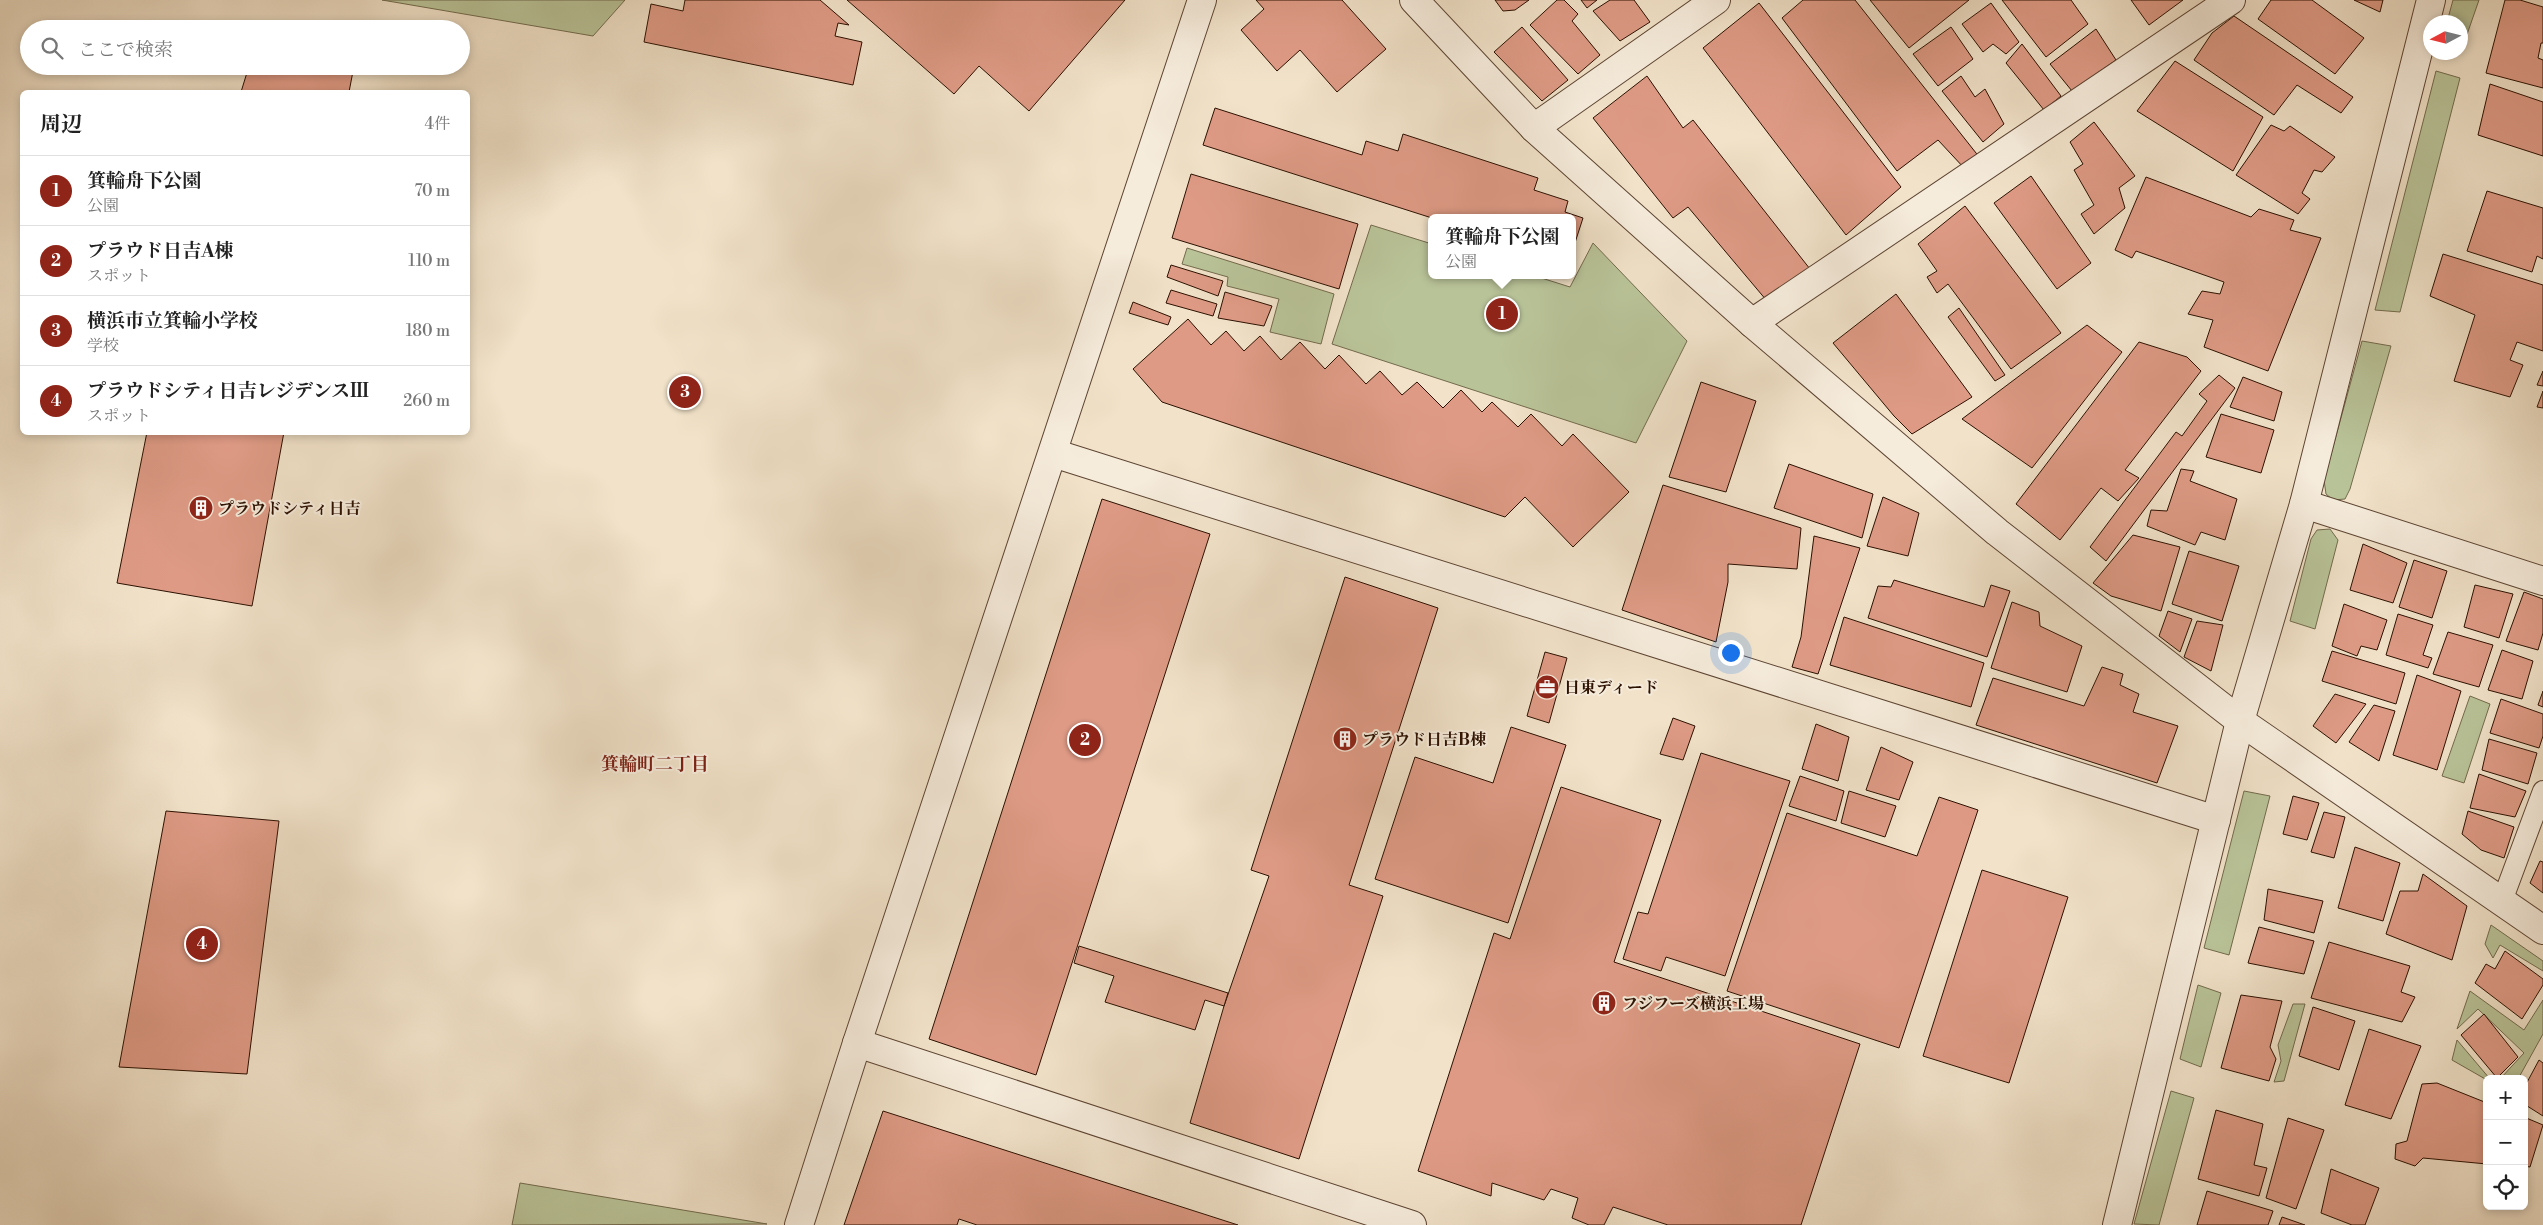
<!DOCTYPE html>
<html lang="ja">
<meta charset="utf-8">
<style>
:root{--surface:#fff;--page:#f6f6f6;--text:#222;--muted:#767676;--line:#e0e0e0;--accent:#8f2418}
body{margin:0;font-family:"Libre Bodoni","Noto Serif JP",serif;background:var(--page);color:var(--text)}
.controls{position:absolute;right:15px;bottom:15px;display:grid;overflow:hidden;border-radius:8px;box-shadow:0 2px 8px #0003}
.controls button{width:45px;height:45px;display:grid;place-items:center;padding:0;border:0;border-bottom:1px solid var(--line);background:var(--surface);color:var(--text);font:25px sans-serif}
.compass{position:absolute;left:2423px;top:15px;width:45px;height:45px;border-radius:50%;background:var(--surface);box-shadow:0 2px 8px #0003;rotate:263deg}
.you{position:absolute;left:1730px;top:652px;width:18px;height:18px;margin:-12px;border:4px solid #fff;border-radius:50%;background:#1a73e8;box-shadow:0 0 0 8px #1a73e833}
.badge{display:grid;place-items:center;width:32px;height:32px;border-radius:50%;background:var(--accent);color:#fff;font-size:16px;font-weight:700}
.pin{position:absolute;translate:-50% -50%;border:2px solid #fff;box-shadow:0 1px 5px #0006}
.popup{position:absolute;left:1428px;top:214px;width:148px;height:65px;box-sizing:border-box;display:grid;place-content:center;border-radius:8px;background:var(--surface);filter:drop-shadow(0 1px 4px #0005);font-size:16px;white-space:nowrap;color:var(--muted)}
.popup b{font-size:19px;color:var(--text)}
.popup::after{content:'';position:absolute;left:50%;top:100%;margin-left:-10px;border:10px solid transparent;border-top-color:var(--surface)}
.list{margin:0;padding:0;list-style:none}
h2{display:flex;justify-content:space-between;align-items:center;height:65px;margin:0;padding:0 20px;font-size:21px}
h2 small{font-size:16px;font-weight:400;color:var(--muted)}
.list li{display:grid;grid-template-columns:32px 1fr auto;gap:15px;align-items:center;box-sizing:border-box;height:70px;padding:0 20px;border-top:1px solid var(--line)}
.list b{display:block;font-size:19px;white-space:nowrap}
.list p{margin:0;font-size:16px;white-space:nowrap;color:var(--muted)}
.list em{font-size:16px;font-style:normal;color:var(--muted)}
.icon{flex:none;width:28px;height:28px;fill:none;stroke:currentColor;stroke-width:2;stroke-linecap:round;stroke-linejoin:round}
.map{position:relative;flex:none;width:2543px;height:1225px;overflow:hidden}
.search{position:absolute;background:var(--surface);box-shadow:0 2px 8px #0003;left:20px;top:20px;width:450px;height:55px;display:flex;align-items:center;gap:12px;box-sizing:border-box;padding:0 18px;border-radius:28px;color:var(--muted);font-size:19px}
.panel{position:absolute;background:var(--surface);box-shadow:0 2px 8px #0003;left:20px;top:90px;width:450px;height:345px;border-radius:8px}
.map>svg:first-child{display:block}
.green{fill:#b9c398;stroke:#726a4c}
.building{fill:#de9a85;stroke:#2c1000}
.lines{fill:none;stroke-linecap:round;stroke-linejoin:round}
.service-casing{stroke:#5d4432;stroke-width:22}
.minor-casing{stroke:#5d4432;stroke-width:30}
.tertiary-casing{stroke:#5d4432;stroke-width:30}
.service{stroke:#f6ecdc;stroke-width:20}
.minor{stroke:#f6ecdc;stroke-width:28}
.tertiary{stroke:#f6ecdc;stroke-width:28}
.labels{text-anchor:middle;stroke-width:4;stroke-linejoin:round;paint-order:stroke}
.poi-label{font-size:16px;font-weight:bold;fill:#2c1000;stroke:#f6ecdc;text-anchor:start}
.neighbourhood-label{font-size:18px;font-weight:bold;fill:#7a1f14;stroke:#f6ecdc}
</style>
<div class="map">
<svg width="2543" height="1225" viewBox="0 0 2543 1225">
<rect width="100%" height="100%" fill="#f1e2c9"/>
<filter id="stains"><feTurbulence type="fractalNoise" baseFrequency=".004" numOctaves="4"/><feColorMatrix values="0 0 0 0 .2 0 0 0 0 .09 0 0 0 0 .02 0 0 0 .5 -.17"/></filter>
<radialGradient id="worn" r=".72"><stop offset=".6" stop-color="#630" stop-opacity="0"/><stop offset="1" stop-color="#630" stop-opacity=".3"/></radialGradient>
<g class="green">
<path d="M382,0h243l-32,36z"/>
<path d="M2453,0h26l-15,43 -3,-1 -1,-20h-13z"/>
<path d="M2436,71l24,7 -60,234 -25,-2z"/>
<path d="M1371,225l61,19v31h100l38,12 23,-44 94,98 -51,102 -304,-99z"/>
<path d="M1187,248l147,46 -13,50 -51,-12 9,-33 -52,-13 1,-9 -46,-13z"/>
<path d="M2362,341l29,5 -41,143 -5,10 -12,1 -7,-6 -2,-14z"/>
<path d="M2330,529l8,11 -23,89 -25,-8 21,-82 6,-9z"/>
<path d="M2470,696l20,8 -26,79 -22,-7z"/>
<path d="M2244,791l26,5 -41,159 -25,-7z"/>
<path d="M2491,925l52,36v10l-43,-26 -7,13 -8,-14z"/>
<path d="M2198,985l23,8 -20,74 -21,-8z"/>
<path d="M2470,991l54,39 19,-30v34l-25,45h-18l24,-26 -46,-44 -21,20z"/>
<path d="M2293,1004h12l-21,77 -10,1 7,-21 -3,-16z"/>
<path d="M2457,1040l33,39 -3,1 -35,-20z"/>
<path d="M2171,1091l23,7 -35,127 -25,-1z"/>
<path d="M520,1183l247,41 -255,1z"/>
</g>
<g class="building">
<path d="M685,0h135l29,25 -11,-2 -3,13 27,6 -9,43 -209,-43 7,-38 32,7z"/>
<path d="M847,0h278l-96,111 -50,-45 -25,28z"/>
<path d="M1256,0h86l44,49 -49,43 -37,-42 -23,21 -36,-41 23,-21z"/>
<path d="M1495,0h34l-14,10 -12,1z"/>
<path d="M1557,0h7l14,14 -6,7 28,34 -22,19 -48,-49z"/>
<path d="M1581,0h16l-10,8z"/>
<path d="M1610,0h24l16,22 -30,19 -27,-30z"/>
<path d="M1803,0h52l125,158 -15,11 -27,-29 -41,31 -115,-153z"/>
<path d="M1870,0h99l-60,48z"/>
<path d="M2002,0h69l17,24 -42,33z"/>
<path d="M2131,0h52l-34,25z"/>
<path d="M2271,0h41l52,38 -29,36 -77,-55z"/>
<path d="M2354,0h29l-3,12z"/>
<path d="M2505,0h15l23,7v36h-2l-3,15 5,2v28l-57,-15z"/>
<path d="M1759,3l142,184 -55,48 -143,-187z"/>
<path d="M1991,3l28,39 -13,12 -13,-10 -10,8 -21,-28z"/>
<path d="M2234,16l119,81 -12,16 -44,-28 -23,30 -80,-55 18,-27z"/>
<path d="M1522,27l46,53 -26,21 -48,-49z"/>
<path d="M1951,27l22,32 -35,27 -25,-32z"/>
<path d="M2096,29l20,31 -44,31 -22,-27z"/>
<path d="M2022,44l39,52 -17,14 -38,-47z"/>
<path d="M2175,61l88,56 -30,54 -96,-60z"/>
<path d="M249,66h105l-5,26h-108z"/>
<path d="M1647,76l36,52 10,-8 117,149 -43,32 -79,-94 -15,11 -80,-100z"/>
<path d="M1961,76l14,21 10,-8 19,35 -21,18 -41,-51z"/>
<path d="M2490,84l53,18v54l-65,-21z"/>
<path d="M1215,108l147,47 4,-14 32,10 5,-17 135,44 -4,12 34,11 -3,11 18,6 -11,34v-34h-140l-229,-73z"/>
<path d="M2094,122l41,54 -16,12 6,20 -31,26 -13,-20 13,-9 -20,-35 9,-6 -13,-22z"/>
<path d="M2271,125l13,6 6,-5 45,31 -13,15 -8,-2 -12,23 8,6 -12,15 -62,-39z"/>
<path d="M1191,174l167,50 -19,65 -167,-51z"/>
<path d="M2031,176l60,87 -34,26 -63,-86z"/>
<path d="M2146,177l105,40 8,-8 35,11 -4,10 31,8 -53,133 -64,-24 9,-27 -25,-6 14,-23 18,3 4,-12 -88,-31 -4,7 -17,-8z"/>
<path d="M2487,191l56,17v51l-6,-3 -5,16 -65,-21z"/>
<path d="M1965,206l96,127 -50,36 -63,-85 -11,9 -10,-16 10,-6 -19,-27z"/>
<path d="M2443,254l100,31v66l-26,-9 -7,18 13,5 -13,32 -56,-16 21,-66 -45,-19z"/>
<path d="M1171,265l52,16 -5,15 -51,-19z"/>
<path d="M1171,290l46,14 -4,12 -47,-13z"/>
<path d="M1225,292l47,14 -8,20 -46,-8z"/>
<path d="M1896,294l76,103 -60,37 -18,-18 -61,-73z"/>
<path d="M1133,302l38,15 -3,8 -39,-12z"/>
<path d="M1959,308l46,67 -10,6 -47,-64z"/>
<path d="M1188,319l23,26 15,-14 18,20 16,-15 21,24 19,-18 25,27 14,-14 27,29 14,-13 22,24 15,-13 26,26 18,-18 21,22 10,-10 26,25 13,-13 31,32 11,-12 56,58 -56,55 -48,-50 -20,20 -343,-115 -29,-33z"/>
<path d="M2087,325l35,27 -90,116 -70,-49z"/>
<path d="M2139,342l48,15 14,14 -76,99 14,8 -21,23 -17,-13 -41,52 -44,-36z"/>
<path d="M2543,371v15l-6,-1z"/>
<path d="M2219,375l16,13 -129,173 -16,-14 86,-115 6,4 25,-35 -8,-7z"/>
<path d="M2243,377l39,15 -8,29 -44,-14z"/>
<path d="M1701,382l55,19 -30,91 -57,-15z"/>
<path d="M2543,391v17l-6,-1z"/>
<path d="M2221,414l53,16 -13,43 -55,-16z"/>
<path d="M147,432h137l-32,174 -135,-23z"/>
<path d="M1789,464l84,30 -11,44 -88,-30z"/>
<path d="M2181,469l13,2 -4,10 47,18 -12,41 -24,-8 -6,13 -48,-19 4,-16 16,1z"/>
<path d="M1663,485l138,43 -4,41 -69,-5v18l-12,60 -94,-32z"/>
<path d="M1883,497l36,16 -11,43 -41,-10z"/>
<path d="M1102,499l108,35 -174,541 -107,-36z"/>
<path d="M2133,535l47,12 -19,64 -50,-15 -18,-13z"/>
<path d="M1814,536l46,12 -42,126 -26,-7 9,-30z"/>
<path d="M2363,544l44,19 -14,40 -43,-13z"/>
<path d="M2189,551l50,15 -17,55 -50,-17z"/>
<path d="M2414,560l33,11 -15,47 -33,-11z"/>
<path d="M1345,577l93,31 -89,277 34,11 -84,263 -109,-36 34,-117 45,-130 -18,-6z"/>
<path d="M1894,580l90,27 7,-22 19,6 -23,66 -119,-39 10,-32 13,1z"/>
<path d="M2475,585l38,9 -14,44 -35,-11z"/>
<path d="M2524,592l19,7v34l-5,17 -32,-9z"/>
<path d="M2012,602l27,10 1,14 42,20 -15,46 -76,-24z"/>
<path d="M2344,604l43,16 -10,30 -16,-4 -4,10 -25,-10z"/>
<path d="M2168,611l24,8 -12,33 -21,-16z"/>
<path d="M2398,614l35,11 -10,30 9,3 -4,10 -42,-13z"/>
<path d="M1844,617l140,46 -13,44 -141,-42z"/>
<path d="M2197,621l26,4 -12,46 -27,-14z"/>
<path d="M2448,632l45,13 -14,42 -46,-13z"/>
<path d="M2502,650l31,11 -11,38 -34,-9z"/>
<path d="M2332,651l73,22 -9,31 -74,-23z"/>
<path d="M1545,652l22,6 -18,65 -22,-7z"/>
<path d="M2102,667l21,7 -3,11 19,9 -6,18 45,14 -21,57 -181,-58 17,-47 91,28z"/>
<path d="M2417,675l44,16 -24,79 -44,-15z"/>
<path d="M2543,691v16l-5,-2z"/>
<path d="M2335,694l31,10 -30,39 -23,-17z"/>
<path d="M2501,699l42,15v22l-4,12 -49,-15z"/>
<path d="M2374,705l21,6 -16,50 -30,-19z"/>
<path d="M1673,718l22,8 -12,34 -23,-6z"/>
<path d="M1816,724l33,13 -11,44 -36,-12z"/>
<path d="M1511,727l55,18 -58,178 -133,-44 40,-122 78,26z"/>
<path d="M2489,739l48,14 -9,31 -46,-14z"/>
<path d="M1881,747l32,15 -14,38 -33,-10z"/>
<path d="M1701,753l89,28 -65,195 -59,-19 -5,14 -38,-12 15,-47 10,2z"/>
<path d="M2479,774l47,17 -11,26 -45,-9z"/>
<path d="M1800,776l44,15 -8,30 -47,-15z"/>
<path d="M1561,787l100,33 -47,142 246,82 -59,181h-133l-55,-18 -9,18h-15l-17,-7 6,-20 -27,-9 -7,11 -52,-17 -1,13 -73,-25 76,-238 16,6z"/>
<path d="M1849,791l47,15 -11,31 -44,-14z"/>
<path d="M2293,796l26,7 -12,37 -24,-6z"/>
<path d="M1939,797l39,13 -79,238 -172,-57 60,-178 130,43z"/>
<path d="M166,811l113,10 -32,253 -128,-7z"/>
<path d="M2468,811l46,16 -10,31 -23,-8 -19,-16z"/>
<path d="M2324,812l21,5 -11,41 -23,-6z"/>
<path d="M2355,847l45,16 -17,58 -45,-13z"/>
<path d="M2540,861l3,1v31l-13,-10z"/>
<path d="M1982,870l86,27 -59,186 -86,-27z"/>
<path d="M2423,874l44,32 -15,54 -66,-26 14,-43h18z"/>
<path d="M2268,889l55,12 -9,32 -50,-13z"/>
<path d="M2259,927l55,14 -10,33 -56,-11z"/>
<path d="M2329,942l81,24 -9,26 14,5 -13,25 -91,-24z"/>
<path d="M1079,946l149,47 -4,13 -19,-6 -10,30 -90,-28 9,-26 -40,-13z"/>
<path d="M2505,951l38,28v6l-21,34 -47,-36 11,-19 9,5z"/>
<path d="M2241,995l41,6 -12,46 6,12 -7,22 -48,-13z"/>
<path d="M2313,1007l42,14 -16,49 -40,-14z"/>
<path d="M2484,1014l34,43 -21,21 -36,-43z"/>
<path d="M2369,1029l52,17 -30,73 -46,-14z"/>
<path d="M2539,1060l4,3v53l-19,-12v-16z"/>
<path d="M2437,1083l50,20v61l-64,-6 -8,8 -20,-7 1,-15 11,-3 15,-57z"/>
<path d="M2216,1110l47,14 -9,41 13,3 -8,28 -61,-17z"/>
<path d="M883,1111l355,114h-261l-18,-6 -2,6h-113z"/>
<path d="M2524,1117l19,8 -13,42 -6,-1z"/>
<path d="M2288,1118l36,12 -28,79 -30,-11z"/>
<path d="M2331,1169l48,19 -14,37h-13l-31,-12z"/>
<path d="M2207,1191l66,20 -5,14h-71z"/>
<path d="M2282,1217l23,8h-26z"/>
</g>
<g class="lines">
<defs>
<path id="service" d="M2502,901l41,-110"/>
<g id="minor">
<path d="M1414,0l120,128 218,195 245,209 243,189"/>
<path d="M1534,128l182,-128"/>
<path d="M1752,323l479,-323"/>
<path d="M1053,453l1163,367"/>
<path d="M2304,504l239,77"/>
<path d="M857,1043l555,182"/>
</g>
<g id="tertiary">
<path d="M2240,721l303,209"/>
<path d="M799,1225l58,-182 345,-1043"/>
<path d="M2117,1225l123,-504 64,-217 127,-504"/>
</g>
</defs>
<use href="#service" class="service-casing"/>
<use href="#minor" class="minor-casing"/>
<use href="#tertiary" class="tertiary-casing"/>
<use href="#service" class="service"/>
<use href="#minor" class="minor"/>
<use href="#tertiary" class="tertiary"/>
</g>
<defs>
<symbol id="building-disc" viewBox="-11 -11 22 22"><circle r="9.5" fill="#8f2418" stroke="#f6ecdc"/><path d="M-4-6H4V6H1V3H-1V6H-4ZM-2.5-4.3h1.7v1.8h-1.7ZM.8-4.3h1.7v1.8H.8ZM-2.5-1h1.7V.8h-1.7ZM.8-1h1.7V.8H.8Z" fill="#fff"/></symbol>
<symbol id="office-disc" viewBox="-11 -11 22 22"><circle r="9.5" fill="#8f2418" stroke="#f6ecdc"/><path d="M-6-3h4V-5.5h4V-3h4V5H-6ZM-1-4.5V-3h2v-1.5ZM-6 0V1H6V0Z" fill="#fff"/></symbol>
</defs>
<g fill-rule="evenodd">
<use href="#building-disc" x="187" y="494" width="28" height="28"/>
<use href="#office-disc" x="1533" y="673" width="28" height="28"/>
<use href="#building-disc" x="1331" y="725" width="28" height="28"/>
<use href="#building-disc" x="1590" y="989" width="28" height="28"/>
</g>
<g class="labels">
<g class="poi-label">
<text x="218" y="514">プラウドシティ日吉</text>
<text x="1564" y="693">日東ディード</text>
<text x="1362" y="745">プラウド日吉B棟</text>
<text x="1622" y="1009">フジフーズ横浜工場</text>
</g>
<g class="neighbourhood-label">
<text x="655" y="770">箕輪町二丁目</text>
</g>
</g>
<rect width="100%" height="100%" filter="url(#stains)"/>
<rect width="100%" height="100%" fill="url(#worn)"/>
</svg>
<div class="controls">
<button>+</button>
<button>−</button>
<button><svg class="icon" aria-label="locate" viewBox="0 0 24 24"><circle cx="12" cy="12" r="6"/><path d="M12 2v4M12 18v4M2 12h4M18 12h4"/></svg></button>
</div>
<svg class="compass" viewBox="-18 -18 36 36"><path d="M0-13l5 13h-10z" fill="#e53935"/><path d="M0 13l5-13h-10z" fill="#767676"/></svg>
<div class="you"></div>
<div class="pin badge" style="left:1502px;top:314px">1</div>
<div class="popup"><b>箕輪舟下公園</b>公園</div>
<div class="pin badge" style="left:1085px;top:740px">2</div>
<div class="pin badge" style="left:685px;top:392px">3</div>
<div class="pin badge" style="left:202px;top:944px">4</div>
<div class="search"><svg class="icon" aria-label="search" viewBox="0 0 24 24"><circle cx="10" cy="10" r="6"/><path d="M15 15l6 6"/></svg>ここで検索</div>
<section class="panel">
<h2>周辺<small>4件</small></h2>
<ul class="list">
<li><span class="badge">1</span><div><b>箕輪舟下公園</b><p>公園</p></div><em>70 m</em></li>
<li><span class="badge">2</span><div><b>プラウド日吉A棟</b><p>スポット</p></div><em>110 m</em></li>
<li><span class="badge">3</span><div><b>横浜市立箕輪小学校</b><p>学校</p></div><em>180 m</em></li>
<li><span class="badge">4</span><div><b>プラウドシティ日吉レジデンスⅢ</b><p>スポット</p></div><em>260 m</em></li>
</ul>
</section>
</div>
